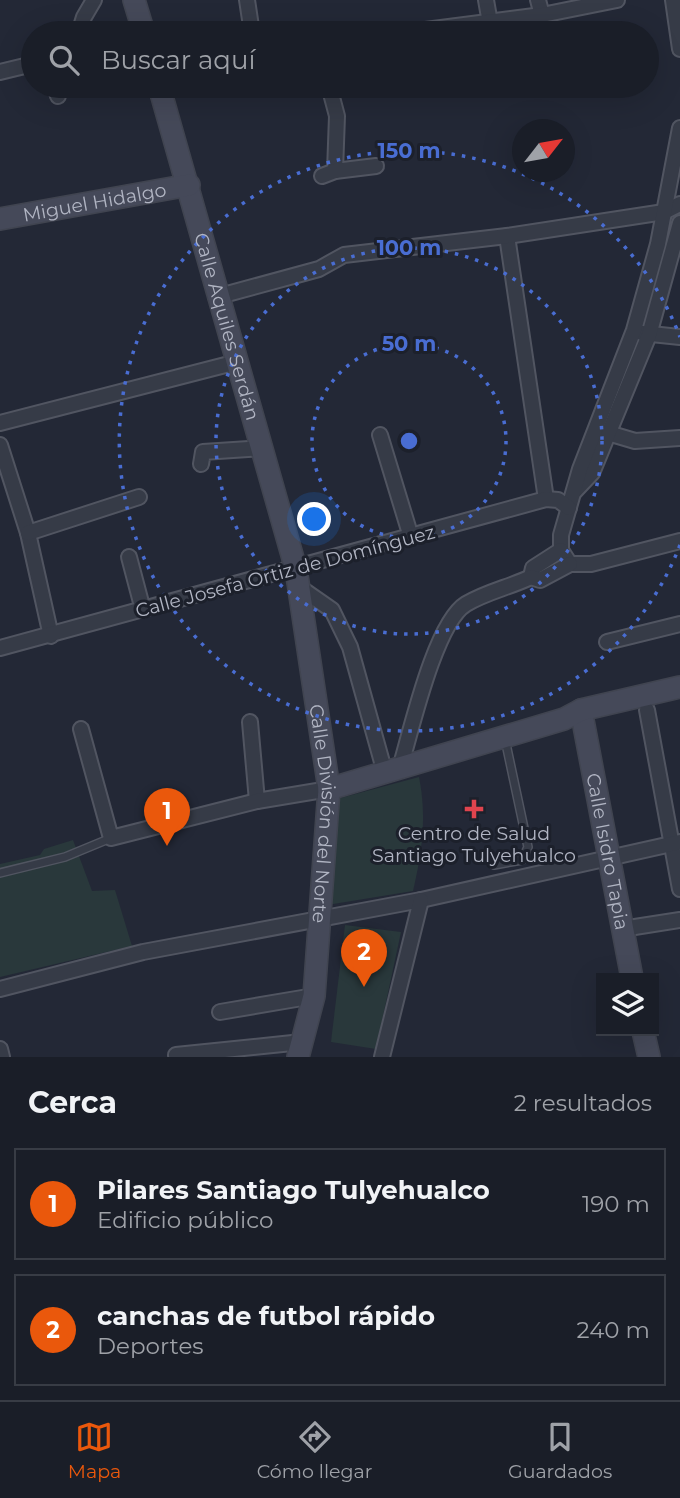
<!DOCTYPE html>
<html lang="es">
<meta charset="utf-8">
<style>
:root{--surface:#1a1e28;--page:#232730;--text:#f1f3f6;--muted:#9fa2a8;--line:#383c45;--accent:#ea580c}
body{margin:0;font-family:Montserrat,sans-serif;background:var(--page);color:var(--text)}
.controls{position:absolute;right:21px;bottom:21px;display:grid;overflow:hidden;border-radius:0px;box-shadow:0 7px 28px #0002}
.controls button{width:63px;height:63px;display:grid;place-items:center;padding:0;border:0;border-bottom:2px solid var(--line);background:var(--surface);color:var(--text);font:35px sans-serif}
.compass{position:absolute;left:512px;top:119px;width:63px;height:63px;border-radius:50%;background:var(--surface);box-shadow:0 7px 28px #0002;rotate:59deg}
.you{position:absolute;left:315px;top:520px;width:24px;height:24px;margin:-18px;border:5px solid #fff;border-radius:50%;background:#1a73e8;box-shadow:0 0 0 10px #1a73e833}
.badge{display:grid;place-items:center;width:46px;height:46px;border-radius:50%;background:var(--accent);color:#fff;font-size:23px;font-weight:700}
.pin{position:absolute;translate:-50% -58px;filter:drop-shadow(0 2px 4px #0008)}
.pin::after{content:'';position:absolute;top:37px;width:24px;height:21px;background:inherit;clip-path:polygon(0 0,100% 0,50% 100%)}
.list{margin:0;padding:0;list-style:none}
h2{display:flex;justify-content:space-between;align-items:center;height:91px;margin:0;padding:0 28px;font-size:30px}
h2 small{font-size:23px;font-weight:400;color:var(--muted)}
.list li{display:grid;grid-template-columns:46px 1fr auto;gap:21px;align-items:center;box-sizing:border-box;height:112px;margin:0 14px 14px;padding:0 14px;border:2px solid var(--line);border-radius:0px}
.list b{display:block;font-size:26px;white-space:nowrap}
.list p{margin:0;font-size:23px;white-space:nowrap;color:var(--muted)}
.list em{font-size:23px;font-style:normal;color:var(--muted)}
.icon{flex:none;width:38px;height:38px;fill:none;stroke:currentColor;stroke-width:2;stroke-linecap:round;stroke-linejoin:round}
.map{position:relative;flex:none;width:680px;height:1057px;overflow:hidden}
.search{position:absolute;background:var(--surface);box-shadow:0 7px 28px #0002;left:21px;right:21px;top:21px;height:77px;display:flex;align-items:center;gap:18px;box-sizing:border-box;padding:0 24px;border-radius:38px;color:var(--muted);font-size:26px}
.sheet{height:343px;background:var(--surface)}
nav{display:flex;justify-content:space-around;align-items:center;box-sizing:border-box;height:98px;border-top:2px solid var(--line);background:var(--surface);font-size:19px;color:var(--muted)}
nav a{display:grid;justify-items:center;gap:4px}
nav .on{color:var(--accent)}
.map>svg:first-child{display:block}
.green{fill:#29383b}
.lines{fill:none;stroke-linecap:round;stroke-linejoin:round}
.lane-casing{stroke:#515561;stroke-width:10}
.street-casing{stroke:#515561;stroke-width:18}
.secondary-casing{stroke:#404450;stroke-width:24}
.lane{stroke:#363b47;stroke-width:7}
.street{stroke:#363b47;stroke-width:14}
.secondary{stroke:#454959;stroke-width:21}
.ring{fill:none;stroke:#496dd2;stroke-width:3.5;stroke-dasharray:3.5 7}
.health-dot{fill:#e0444e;stroke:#1c202b;stroke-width:2.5}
.labels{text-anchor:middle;stroke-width:6;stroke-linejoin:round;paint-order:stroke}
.street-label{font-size:19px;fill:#b1b5c3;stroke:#1c202b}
.poi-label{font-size:19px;fill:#b1b5c3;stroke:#1c202b}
.centre{fill:#496dd2;stroke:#1c202b;stroke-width:3.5}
.ring-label{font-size:21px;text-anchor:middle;font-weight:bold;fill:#496dd2;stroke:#1c202b;stroke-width:6;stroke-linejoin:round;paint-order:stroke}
</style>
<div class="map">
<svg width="680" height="1057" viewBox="0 0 680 1057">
<rect width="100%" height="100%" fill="#232836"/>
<g class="green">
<path d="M419,777c8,40 3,75 -6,114l-92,15 12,-106z"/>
<path d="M73,840l19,51 23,-1 17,56 -132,31v-113l40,-9 4,-6z"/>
<path d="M345,925l56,7 -25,117 -45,-7z"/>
</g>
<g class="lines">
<defs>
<g id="lane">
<path d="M494,865l28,-5 6,-13 -23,-108"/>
<path d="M0,873l65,-16 46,-19"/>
</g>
<g id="street">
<path d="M247,0l5,33"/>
<path d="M486,0l4,23"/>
<path d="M538,0l4,15"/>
<path d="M673,0l7,49"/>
<path d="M79,33l5,-16 10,-17"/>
<path d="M402,33l140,-18 75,-15"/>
<path d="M0,72l33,-8"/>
<path d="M55,86l3,10"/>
<path d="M329,86l8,30 -2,55"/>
<path d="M457,86v3"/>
<path d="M322,176l13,-5 41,-5"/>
<path d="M507,236l39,263"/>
<path d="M216,297l103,-28 25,-14 163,-19 157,-24 16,-8"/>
<path d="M642,333l38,4"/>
<path d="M0,423l237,-61"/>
<path d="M608,433l27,8 45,-3"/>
<path d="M380,435l31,102"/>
<path d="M0,445l28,88 23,103"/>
<path d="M201,464l2,-12 61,-4"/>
<path d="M575,491l17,-18 57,-138 31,-112"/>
<path d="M28,533l111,-36"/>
<path d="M129,557l14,53"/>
<path d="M570,564l-9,-14v-15l19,-66 54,-139 24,-86 22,-116"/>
<path d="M570,564h21l89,-23"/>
<path d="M531,577l2,-9 28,-18"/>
<path d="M299,587l33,23 18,37 35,126"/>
<path d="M607,642l73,-18"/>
<path d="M0,648l546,-149 12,1 11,8"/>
<path d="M647,710l33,179"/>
<path d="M250,722l7,79"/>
<path d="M81,729l30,109 146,-37 72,-12"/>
<path d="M400,768c11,-37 35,-145 66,-164 20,-12 44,-17 65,-27l9,3 30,-16"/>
<path d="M622,929l58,-9"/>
<path d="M0,989l143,-37 278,-52 259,-58"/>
<path d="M220,1012l94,-16"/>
<path d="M0,1049l2,8"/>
<path d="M176,1055l126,-13"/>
<path d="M382,1057l39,-157"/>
</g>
<g id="secondary">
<path d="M134,0l10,33"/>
<path id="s1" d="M159,86l137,483 33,220 -15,207 -16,61"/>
<path id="s2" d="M0,219l189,-34"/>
<path id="s3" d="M581,710l51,268"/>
<path d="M329,789l235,-70 17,-9 99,-23"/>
<path d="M643,1031l6,26"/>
</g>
</defs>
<use href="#lane" class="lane-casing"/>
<use href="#street" class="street-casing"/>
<use href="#secondary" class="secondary-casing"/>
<use href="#lane" class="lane"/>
<use href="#street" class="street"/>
<use href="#secondary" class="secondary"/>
</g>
<g class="ring">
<circle cx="409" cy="441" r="97"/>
<circle cx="409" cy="441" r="193"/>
<path d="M680 545A290 290 0 1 1 680 337"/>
</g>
<path class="health-dot" d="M470.5 798.5h7v7h7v7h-7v7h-7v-7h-7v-7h7z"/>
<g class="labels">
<g class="street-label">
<text dy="7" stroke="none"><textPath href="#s2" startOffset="96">Miguel Hidalgo</textPath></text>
<text dy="7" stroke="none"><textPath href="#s1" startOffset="250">Calle Aquiles Serdán</textPath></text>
<text transform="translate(285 571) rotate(-15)" y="7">Calle Josefa Ortiz de Domínguez</text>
<text dy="7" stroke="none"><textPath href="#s1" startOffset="749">Calle División del Norte</textPath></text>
<text dy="7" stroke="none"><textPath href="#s3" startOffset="144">Calle Isidro Tapia</textPath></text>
</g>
<g class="poi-label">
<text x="474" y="840">Centro de Salud<tspan x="474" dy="22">Santiago Tulyehualco</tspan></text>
</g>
</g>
<circle cx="409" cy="441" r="10" class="centre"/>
<g class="ring-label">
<text x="409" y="158">150 m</text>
<text x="409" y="255">100 m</text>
<text x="409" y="351">50 m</text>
</g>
</svg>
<div class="controls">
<button><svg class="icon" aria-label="layers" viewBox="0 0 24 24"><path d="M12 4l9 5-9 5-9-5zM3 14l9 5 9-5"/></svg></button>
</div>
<svg class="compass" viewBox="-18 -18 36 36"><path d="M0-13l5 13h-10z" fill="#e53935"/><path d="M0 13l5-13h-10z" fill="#9fa2a8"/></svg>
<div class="you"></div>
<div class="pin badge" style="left:167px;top:846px">1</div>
<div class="pin badge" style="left:364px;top:987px">2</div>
<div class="search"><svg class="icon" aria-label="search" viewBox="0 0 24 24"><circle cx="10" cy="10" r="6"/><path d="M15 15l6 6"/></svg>Buscar aquí</div>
</div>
<section class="sheet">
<h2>Cerca<small>2 resultados</small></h2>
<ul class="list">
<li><span class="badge">1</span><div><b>Pilares Santiago Tulyehualco</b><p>Edificio público</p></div><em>190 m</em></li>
<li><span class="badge">2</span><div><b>canchas de futbol rápido</b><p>Deportes</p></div><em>240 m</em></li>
</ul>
</section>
<nav>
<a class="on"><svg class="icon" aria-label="map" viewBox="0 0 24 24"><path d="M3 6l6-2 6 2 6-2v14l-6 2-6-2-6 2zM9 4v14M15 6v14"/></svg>Mapa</a>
<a><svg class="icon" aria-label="directions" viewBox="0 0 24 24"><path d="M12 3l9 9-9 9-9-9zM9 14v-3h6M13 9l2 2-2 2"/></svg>Cómo llegar</a>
<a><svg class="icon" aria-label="saved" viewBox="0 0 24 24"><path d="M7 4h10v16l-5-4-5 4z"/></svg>Guardados</a>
</nav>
